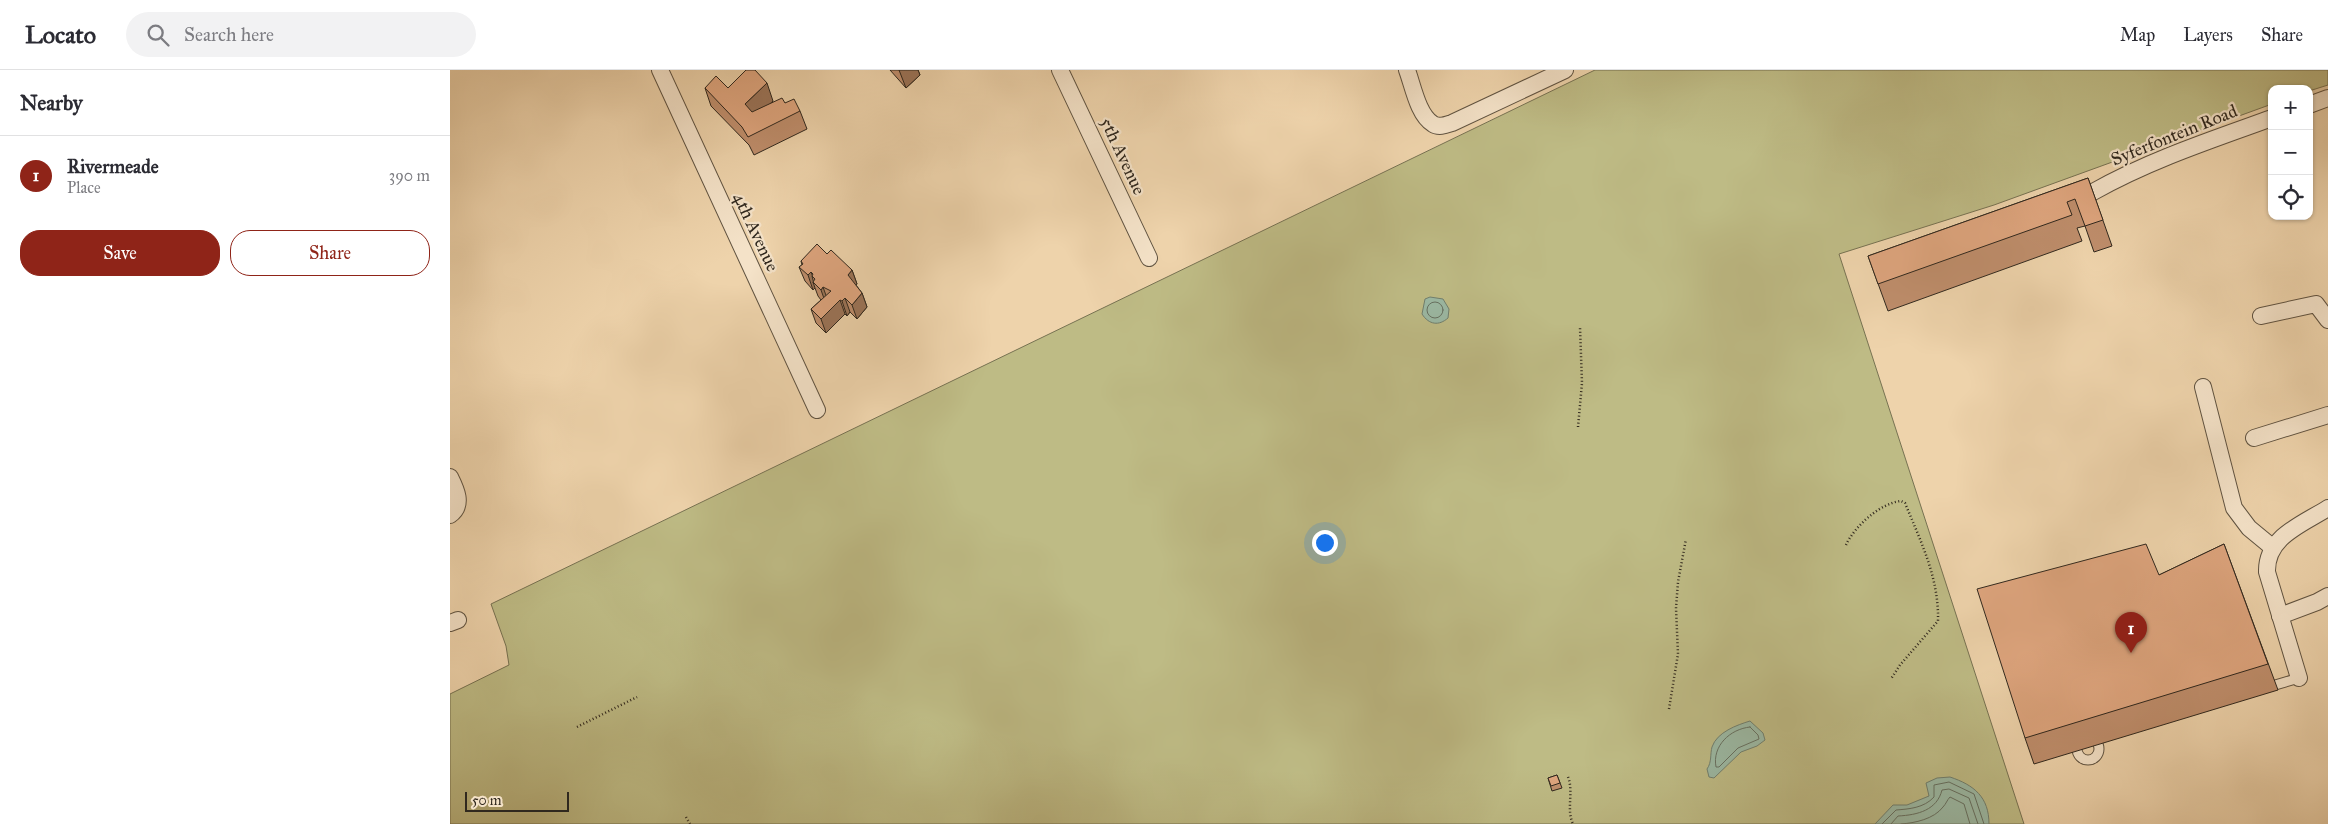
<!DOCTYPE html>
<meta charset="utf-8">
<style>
:root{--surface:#fff;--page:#f2f2f3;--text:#2b2b33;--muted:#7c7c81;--line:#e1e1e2;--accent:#8f2418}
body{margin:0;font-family:"IM FELL Great Primer",serif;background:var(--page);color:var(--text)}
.controls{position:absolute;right:15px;top:15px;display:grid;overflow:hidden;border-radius:10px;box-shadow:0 1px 4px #0004}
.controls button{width:45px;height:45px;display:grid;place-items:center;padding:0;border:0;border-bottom:1px solid var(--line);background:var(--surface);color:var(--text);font:25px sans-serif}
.scale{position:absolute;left:15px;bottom:12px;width:104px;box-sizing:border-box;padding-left:5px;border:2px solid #30281e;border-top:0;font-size:14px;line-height:18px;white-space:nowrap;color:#30281e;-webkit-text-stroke:4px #f4e2c8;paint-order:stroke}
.you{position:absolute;left:874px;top:472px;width:18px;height:18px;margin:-12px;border:4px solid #fff;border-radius:50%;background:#1a73e8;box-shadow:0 0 0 8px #1a73e833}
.badge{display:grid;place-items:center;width:32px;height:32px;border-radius:50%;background:var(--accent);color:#fff;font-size:16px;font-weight:700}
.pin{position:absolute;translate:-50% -41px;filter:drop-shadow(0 1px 2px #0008)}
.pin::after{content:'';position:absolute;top:26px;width:18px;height:15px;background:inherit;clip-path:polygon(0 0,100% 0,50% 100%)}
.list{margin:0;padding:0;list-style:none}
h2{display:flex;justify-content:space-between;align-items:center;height:65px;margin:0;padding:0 20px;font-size:21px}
h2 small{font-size:16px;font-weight:400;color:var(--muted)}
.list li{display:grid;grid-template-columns:32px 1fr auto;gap:15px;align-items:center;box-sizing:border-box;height:80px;padding:0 20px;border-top:1px solid var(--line)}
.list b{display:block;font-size:19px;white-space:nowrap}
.list p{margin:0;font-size:16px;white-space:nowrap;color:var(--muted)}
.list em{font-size:16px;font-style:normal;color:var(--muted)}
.actions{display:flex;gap:10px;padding:15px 20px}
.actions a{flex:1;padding:11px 0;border:1px solid var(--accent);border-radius:20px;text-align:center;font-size:18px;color:var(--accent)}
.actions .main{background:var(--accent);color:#fff}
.icon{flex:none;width:28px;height:28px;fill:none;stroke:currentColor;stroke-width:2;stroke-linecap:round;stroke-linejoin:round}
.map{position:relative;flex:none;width:1878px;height:754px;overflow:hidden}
header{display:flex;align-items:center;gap:30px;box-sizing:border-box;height:70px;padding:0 25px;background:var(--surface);border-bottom:1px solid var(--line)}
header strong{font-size:24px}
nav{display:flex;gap:28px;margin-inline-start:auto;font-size:18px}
.search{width:350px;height:45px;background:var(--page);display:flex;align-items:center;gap:12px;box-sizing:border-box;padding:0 18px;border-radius:28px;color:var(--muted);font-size:19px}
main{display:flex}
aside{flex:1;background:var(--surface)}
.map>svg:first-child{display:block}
.green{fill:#bebb85;stroke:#777252}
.water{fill:#9bb9a4;stroke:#707f6e}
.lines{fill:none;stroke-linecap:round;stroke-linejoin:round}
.shore{stroke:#667061;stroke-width:1}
.lane-casing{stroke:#605341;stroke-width:11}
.street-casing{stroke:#605341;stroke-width:18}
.path{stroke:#30281e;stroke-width:2.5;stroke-dasharray:1 2.5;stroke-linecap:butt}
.lane{stroke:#f4e2c8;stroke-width:9}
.street{stroke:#f4e2c8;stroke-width:16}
.wall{fill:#bf8e6c;stroke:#30281e}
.shaded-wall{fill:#9b7458;stroke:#30281e}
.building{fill:#dea57e;stroke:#30281e}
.labels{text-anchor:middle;stroke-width:4.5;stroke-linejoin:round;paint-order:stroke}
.street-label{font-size:18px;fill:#30281e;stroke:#f4e2c8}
</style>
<header>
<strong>Locato</strong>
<div class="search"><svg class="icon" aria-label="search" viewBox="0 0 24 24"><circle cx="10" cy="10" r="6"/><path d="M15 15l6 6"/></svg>Search here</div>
<nav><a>Map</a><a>Layers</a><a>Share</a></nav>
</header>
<main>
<aside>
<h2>Nearby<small></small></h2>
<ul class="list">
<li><span class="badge">1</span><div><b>Rivermeade</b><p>Place</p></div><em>390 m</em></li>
</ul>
<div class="actions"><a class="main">Save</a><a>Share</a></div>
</aside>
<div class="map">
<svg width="1878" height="754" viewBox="0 0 1878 754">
<rect width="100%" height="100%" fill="#eed3ab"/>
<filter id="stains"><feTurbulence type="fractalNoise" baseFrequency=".004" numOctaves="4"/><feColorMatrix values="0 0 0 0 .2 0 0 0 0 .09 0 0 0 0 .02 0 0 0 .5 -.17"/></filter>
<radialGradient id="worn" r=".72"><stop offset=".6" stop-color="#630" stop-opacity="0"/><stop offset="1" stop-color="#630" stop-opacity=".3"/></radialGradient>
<path class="green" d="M1145,0h733v15l-19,6v-2h-37v15l-278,101 -155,49 185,570h-1574v-130l59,-29 -3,-19 -15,-42z"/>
<g class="water">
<path d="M980,227l13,2 6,10 -1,9c-9,8 -19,7 -26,-4l3,-15z"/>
<path d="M1300,651l13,12 2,7 -8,6 -16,6 -27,26 -5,-1 -2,-8c5,-7 3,-15 5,-22 5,-15 25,-22 38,-26z"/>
<path d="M1500,707c24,8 39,20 39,47h-114l18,-19h14l22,-9 -3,-13 11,-5z"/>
</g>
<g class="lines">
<g class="shore">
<circle cx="985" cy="240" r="8"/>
<path d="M1300,657l8,8 1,4 -21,9 -19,19h-3c-4,-21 14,-38 34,-40z"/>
<path d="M1432,754l14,-14c13,-1 28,-2 38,-13v-12l15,-3 25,12 10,30"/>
<path d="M1441,754l7,-8c20,-1 39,-6 44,-26l7,-1 20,9 9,26"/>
<path d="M1451,754c14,-1 33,-5 42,-17 3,-3 4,-7 7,-10l14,7 6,20"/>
</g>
<defs>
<g id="lane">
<path d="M1815,618l34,-10"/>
<circle cx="1638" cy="679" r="11"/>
</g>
<g id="street">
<path d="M210,0l157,340"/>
<path d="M610,0l89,188"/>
<path d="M957,0c6,16 11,45 26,54 6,4 13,1 19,-1l113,-53"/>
<path d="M1859,35l19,-7"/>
<path d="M1643,122c57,-32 118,-52 179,-74"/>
<path d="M1811,246l55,-12 12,16"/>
<path d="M1753,317l31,121 15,20 23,19"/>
<path d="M1804,368l74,-23"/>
<path d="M0,407c6,12 14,28 0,38"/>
<path d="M1830,546l37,-14 11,-6"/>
<path d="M0,553l8,-3"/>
<path d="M1849,608l-32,-106c-1,-35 34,-47 61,-64"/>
</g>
</defs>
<use href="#lane" class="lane-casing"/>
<use href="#street" class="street-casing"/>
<g class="path">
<path d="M1128,357l4,-44 -2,-56"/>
<path d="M1396,475c8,-18 34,-42 55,-44l4,2c16,39 34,75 33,118l-38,44 -9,14"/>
<path d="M1219,639l9,-55 -2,-46 2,-26 8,-43"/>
<path d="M127,657l60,-30"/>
<path d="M1118,707c6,15 -2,32 5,47"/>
<path d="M236,747l4,7"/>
</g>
<use href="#lane" class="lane"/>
<use href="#street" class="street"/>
</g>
<g class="wall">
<path d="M440,0h28l2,5 -14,13z"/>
<path d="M255,18h23l45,13 -1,2h13l15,8 7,18 -53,26 -5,-10 -38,-39z"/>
<path d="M1638,108l24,68 -18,6 -9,-26 -8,2 5,13 -194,70 -20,-55z"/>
<path d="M377,184l25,16 5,14 -1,1 6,8 5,14 -10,12 -7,-7 -3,4 -2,-2 -19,19 -10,-10 -5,-14 10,-9 -3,-4 -3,-8 -2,2 -8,-9 -6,-14 3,-2 -1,-4z"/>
<path d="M1774,474l54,146 -244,74 -9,-26 134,-163z"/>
<path d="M1107,705l5,13 -10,3 -4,-13z"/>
</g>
<g class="shaded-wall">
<path d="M449,0h19l2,5 -14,13z"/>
<path d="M317,13l6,18 -22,21 -6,-18z"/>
<path d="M402,200l5,14 -4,5 -5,-14z"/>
<path d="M361,202l2,5 -1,-1 2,8 -1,-2 2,6 -2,2 -5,-15z"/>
<path d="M373,217l5,14 -2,3 -5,-14z"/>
<path d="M412,223l5,14 -10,12 -5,-14z"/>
<path d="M395,228l5,14 -3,4 -5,-15z"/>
<path d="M390,230l5,14 -19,19 -5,-14z"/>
</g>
<g class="building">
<path d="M296,0h9l12,13 -22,21 7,8 30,-14 3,5 9,-4 6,12 -52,26 -6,-10 -37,-39 11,-12 12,12z"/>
<path d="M1638,108l15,42 -18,6 -10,-27 -8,3 5,13 -194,69 -10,-28z"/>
<path d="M367,174l10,10 4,-4 21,20 -4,5 14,18 -10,12 -7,-7 -3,3 -2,-1 -19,19 -10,-10 20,-18 -8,-4 -2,3 -8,-8 2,-3 -3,-3 1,-2 -2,-2 -3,3 -9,-8 4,-3 -2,-3z"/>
<path d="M1696,474l13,31 65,-31 44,120 -243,74 -48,-149z"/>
<path d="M1107,705l3,8 -9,3 -3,-8z"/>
</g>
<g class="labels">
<g class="street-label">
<text transform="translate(1724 65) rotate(-22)" y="6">Syferfontein Road</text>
<text transform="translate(673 86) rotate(65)" y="6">5th Avenue</text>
<text transform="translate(306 162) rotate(65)" y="6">4th Avenue</text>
</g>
</g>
<rect width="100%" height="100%" filter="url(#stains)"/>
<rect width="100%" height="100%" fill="url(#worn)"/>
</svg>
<div class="controls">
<button>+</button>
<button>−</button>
<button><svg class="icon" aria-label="locate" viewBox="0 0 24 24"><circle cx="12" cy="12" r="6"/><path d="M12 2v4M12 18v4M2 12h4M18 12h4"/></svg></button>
</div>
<div class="scale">50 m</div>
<div class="you"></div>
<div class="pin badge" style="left:1681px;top:583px">1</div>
</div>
</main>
